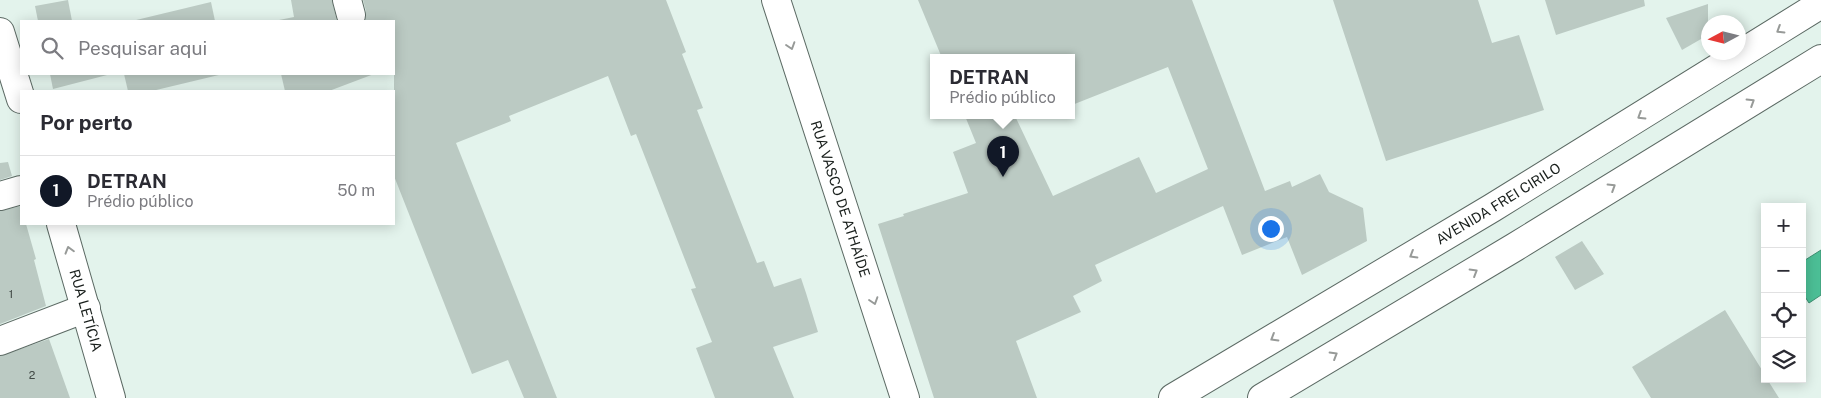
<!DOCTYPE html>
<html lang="pt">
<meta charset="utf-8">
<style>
:root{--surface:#fff;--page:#f7f7f7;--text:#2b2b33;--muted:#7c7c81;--line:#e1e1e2;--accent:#111827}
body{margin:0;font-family:"Public Sans",sans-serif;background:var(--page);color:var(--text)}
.controls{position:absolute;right:15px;bottom:15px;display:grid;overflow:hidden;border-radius:0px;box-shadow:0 2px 12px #0003}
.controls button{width:45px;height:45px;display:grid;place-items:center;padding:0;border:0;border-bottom:1px solid var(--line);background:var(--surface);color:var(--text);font:25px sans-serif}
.compass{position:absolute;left:1701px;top:15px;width:45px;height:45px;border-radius:50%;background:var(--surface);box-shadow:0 2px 12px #0003;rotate:263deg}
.you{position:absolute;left:1270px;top:228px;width:18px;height:18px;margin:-12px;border:4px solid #fff;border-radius:50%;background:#1a73e8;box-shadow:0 0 0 8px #1a73e833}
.badge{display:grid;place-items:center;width:32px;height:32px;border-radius:50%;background:var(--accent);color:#fff;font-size:16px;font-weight:700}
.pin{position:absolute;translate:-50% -41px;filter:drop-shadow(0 1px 2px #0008)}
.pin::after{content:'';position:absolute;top:26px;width:18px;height:15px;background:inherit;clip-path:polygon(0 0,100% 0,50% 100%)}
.popup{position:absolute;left:930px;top:54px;width:145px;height:65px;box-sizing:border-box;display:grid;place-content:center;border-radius:0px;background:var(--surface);filter:drop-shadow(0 1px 4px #0005);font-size:16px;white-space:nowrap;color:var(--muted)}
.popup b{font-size:19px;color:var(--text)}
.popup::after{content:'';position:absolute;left:50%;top:100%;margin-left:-10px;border:10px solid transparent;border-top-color:var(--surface)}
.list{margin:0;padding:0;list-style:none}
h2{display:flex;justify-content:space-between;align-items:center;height:65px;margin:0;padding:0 20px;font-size:21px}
h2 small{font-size:16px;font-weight:400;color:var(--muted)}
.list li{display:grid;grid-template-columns:32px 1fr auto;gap:15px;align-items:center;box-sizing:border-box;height:70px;padding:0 20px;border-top:1px solid var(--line)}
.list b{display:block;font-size:19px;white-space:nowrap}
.list p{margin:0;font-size:16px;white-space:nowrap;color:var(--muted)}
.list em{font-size:16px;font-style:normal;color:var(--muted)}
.icon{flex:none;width:28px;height:28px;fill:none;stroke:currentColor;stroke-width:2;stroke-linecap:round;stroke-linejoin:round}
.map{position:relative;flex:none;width:1821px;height:398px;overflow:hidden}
.search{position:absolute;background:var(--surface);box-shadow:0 2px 12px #0003;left:20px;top:20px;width:375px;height:55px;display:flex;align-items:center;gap:12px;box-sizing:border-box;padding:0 18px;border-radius:0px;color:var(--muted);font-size:19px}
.panel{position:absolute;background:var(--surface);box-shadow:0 2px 12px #0003;left:20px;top:90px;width:375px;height:135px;border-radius:0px}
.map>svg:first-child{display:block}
.water{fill:#4cbf96;stroke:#3c8f71}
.building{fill:#bbcac3}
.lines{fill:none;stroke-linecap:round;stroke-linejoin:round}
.street-casing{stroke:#5c6a64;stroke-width:30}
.secondary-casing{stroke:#5c6a64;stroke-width:30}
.primary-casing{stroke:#5c6a64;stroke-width:30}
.street{stroke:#fff;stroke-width:28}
.secondary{stroke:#fff;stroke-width:28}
.primary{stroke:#fff;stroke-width:28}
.oneway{stroke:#979a98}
.labels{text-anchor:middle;stroke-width:4;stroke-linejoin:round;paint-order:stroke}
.number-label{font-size:11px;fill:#414945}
.street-label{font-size:14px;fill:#181e1b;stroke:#f5fffa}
</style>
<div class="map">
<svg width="1821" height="398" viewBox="0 0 1821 398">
<rect width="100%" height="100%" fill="#e3f3ec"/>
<path class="water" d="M1821,250v45l-12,8 -7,-11v-30z"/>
<g class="building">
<path d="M68,0l4,21h-34l-3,-15z"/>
<path d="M291,0h41l5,21h-63l20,-4z"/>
<path d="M363,0h303l20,52 -4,2 21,54 -6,2 60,153 7,-2 10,26 27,-9 5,15 12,39 -45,15 21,51h-79l-19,-50 16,-6 -21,-53 5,-1 -60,-154 -5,2 -23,-60 -99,40 2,5 -55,22 101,255h-33l-16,-38 -36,14 -78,-198v-155h-29l1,-10z"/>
<path d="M918,0h274l73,191 25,-10 2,6 28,-13 9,18 34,16 4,33 -65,34 -15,-38 -45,18 -19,-49 -128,59 7,16 -29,15 8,16 -65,29 21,57h-103l-56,-174 26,-8 -1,-2 65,-21 -15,-41 23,-9 -11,-27h50l38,80 86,-39 17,36 52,-24 -40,-102 -96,38v-47h-130z"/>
<path d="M1333,0h145l14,43 27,-8 25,75 -158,51z"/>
<path d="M1545,0h99l1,6 -89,29z"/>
<path d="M211,2l4,19h-83z"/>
<path d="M1708,4v31l-26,15 -16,-32z"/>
<path d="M50,74h61l-58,15z"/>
<path d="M124,74h99l-71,17h-24z"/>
<path d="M281,74h93l-45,17h-44z"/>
<path d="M8,162l4,14 -12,4v-17z"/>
<path d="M21,206v18h5l10,35 -2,1 12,46 -46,18v-113z"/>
<path d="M1582,241l22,33 -29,16 -20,-33z"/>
<path d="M1725,310l40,65v4h2l12,19h-128l-19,-31z"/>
<path d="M49,339l21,59h-70v-42z"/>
</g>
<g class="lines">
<defs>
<g id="street">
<path d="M347,0l4,15"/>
<path d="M0,32l21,67"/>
<path d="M0,196l21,-6"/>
<path id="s1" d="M61,224l50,174"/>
<path d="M0,341l86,-33"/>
</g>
<g id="secondary">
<path id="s2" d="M776,0l129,398"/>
</g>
<g id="primary">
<path id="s3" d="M1173,398l319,-190 329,-204"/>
<path d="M1262,398l253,-151 306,-188"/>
</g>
</defs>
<use href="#street" class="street-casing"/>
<use href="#secondary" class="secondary-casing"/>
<use href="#primary" class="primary-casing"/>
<use href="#street" class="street"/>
<use href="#secondary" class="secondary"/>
<use href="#primary" class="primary"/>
</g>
<defs><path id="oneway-chevron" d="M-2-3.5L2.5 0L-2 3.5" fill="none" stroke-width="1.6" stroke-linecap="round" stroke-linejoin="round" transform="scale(1.25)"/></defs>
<g class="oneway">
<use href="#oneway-chevron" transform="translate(1780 30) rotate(148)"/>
<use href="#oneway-chevron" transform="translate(791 46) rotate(72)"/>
<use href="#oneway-chevron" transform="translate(1751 102) rotate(-32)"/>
<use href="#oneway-chevron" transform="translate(1641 116) rotate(148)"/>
<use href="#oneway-chevron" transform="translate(1612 187) rotate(-32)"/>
<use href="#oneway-chevron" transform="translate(69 250) rotate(-106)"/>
<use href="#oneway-chevron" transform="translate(1413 255) rotate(149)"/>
<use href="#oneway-chevron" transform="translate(1474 272) rotate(-31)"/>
<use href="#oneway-chevron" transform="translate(874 301) rotate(72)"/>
<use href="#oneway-chevron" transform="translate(1274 338) rotate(149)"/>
<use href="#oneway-chevron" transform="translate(1334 355) rotate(-31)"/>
</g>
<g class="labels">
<g class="number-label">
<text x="11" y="298">1</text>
<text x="32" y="379">2</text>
</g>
<g class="street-label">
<text dy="5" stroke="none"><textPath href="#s2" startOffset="209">RUA VASCO DE ATHAÍDE</textPath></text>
<text dy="5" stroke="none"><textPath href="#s3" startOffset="379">AVENIDA FREI CIRILO</textPath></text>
<text dy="5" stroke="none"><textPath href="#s1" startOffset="90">RUA LETÍCIA</textPath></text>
</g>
</g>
</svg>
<div class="controls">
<button>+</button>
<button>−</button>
<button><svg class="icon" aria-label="locate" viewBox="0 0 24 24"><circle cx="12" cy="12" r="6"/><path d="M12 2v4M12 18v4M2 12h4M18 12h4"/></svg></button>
<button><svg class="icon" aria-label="layers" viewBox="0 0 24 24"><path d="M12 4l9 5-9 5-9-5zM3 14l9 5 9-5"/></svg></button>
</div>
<svg class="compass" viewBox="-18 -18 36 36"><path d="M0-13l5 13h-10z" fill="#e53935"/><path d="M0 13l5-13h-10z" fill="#7c7c81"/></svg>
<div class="you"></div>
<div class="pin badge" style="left:1003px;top:177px">1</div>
<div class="popup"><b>DETRAN</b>Prédio público</div>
<div class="search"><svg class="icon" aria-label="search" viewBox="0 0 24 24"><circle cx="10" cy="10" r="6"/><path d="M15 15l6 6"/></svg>Pesquisar aqui</div>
<section class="panel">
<h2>Por perto<small></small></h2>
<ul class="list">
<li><span class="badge">1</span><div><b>DETRAN</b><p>Prédio público</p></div><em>50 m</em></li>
</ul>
</section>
</div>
